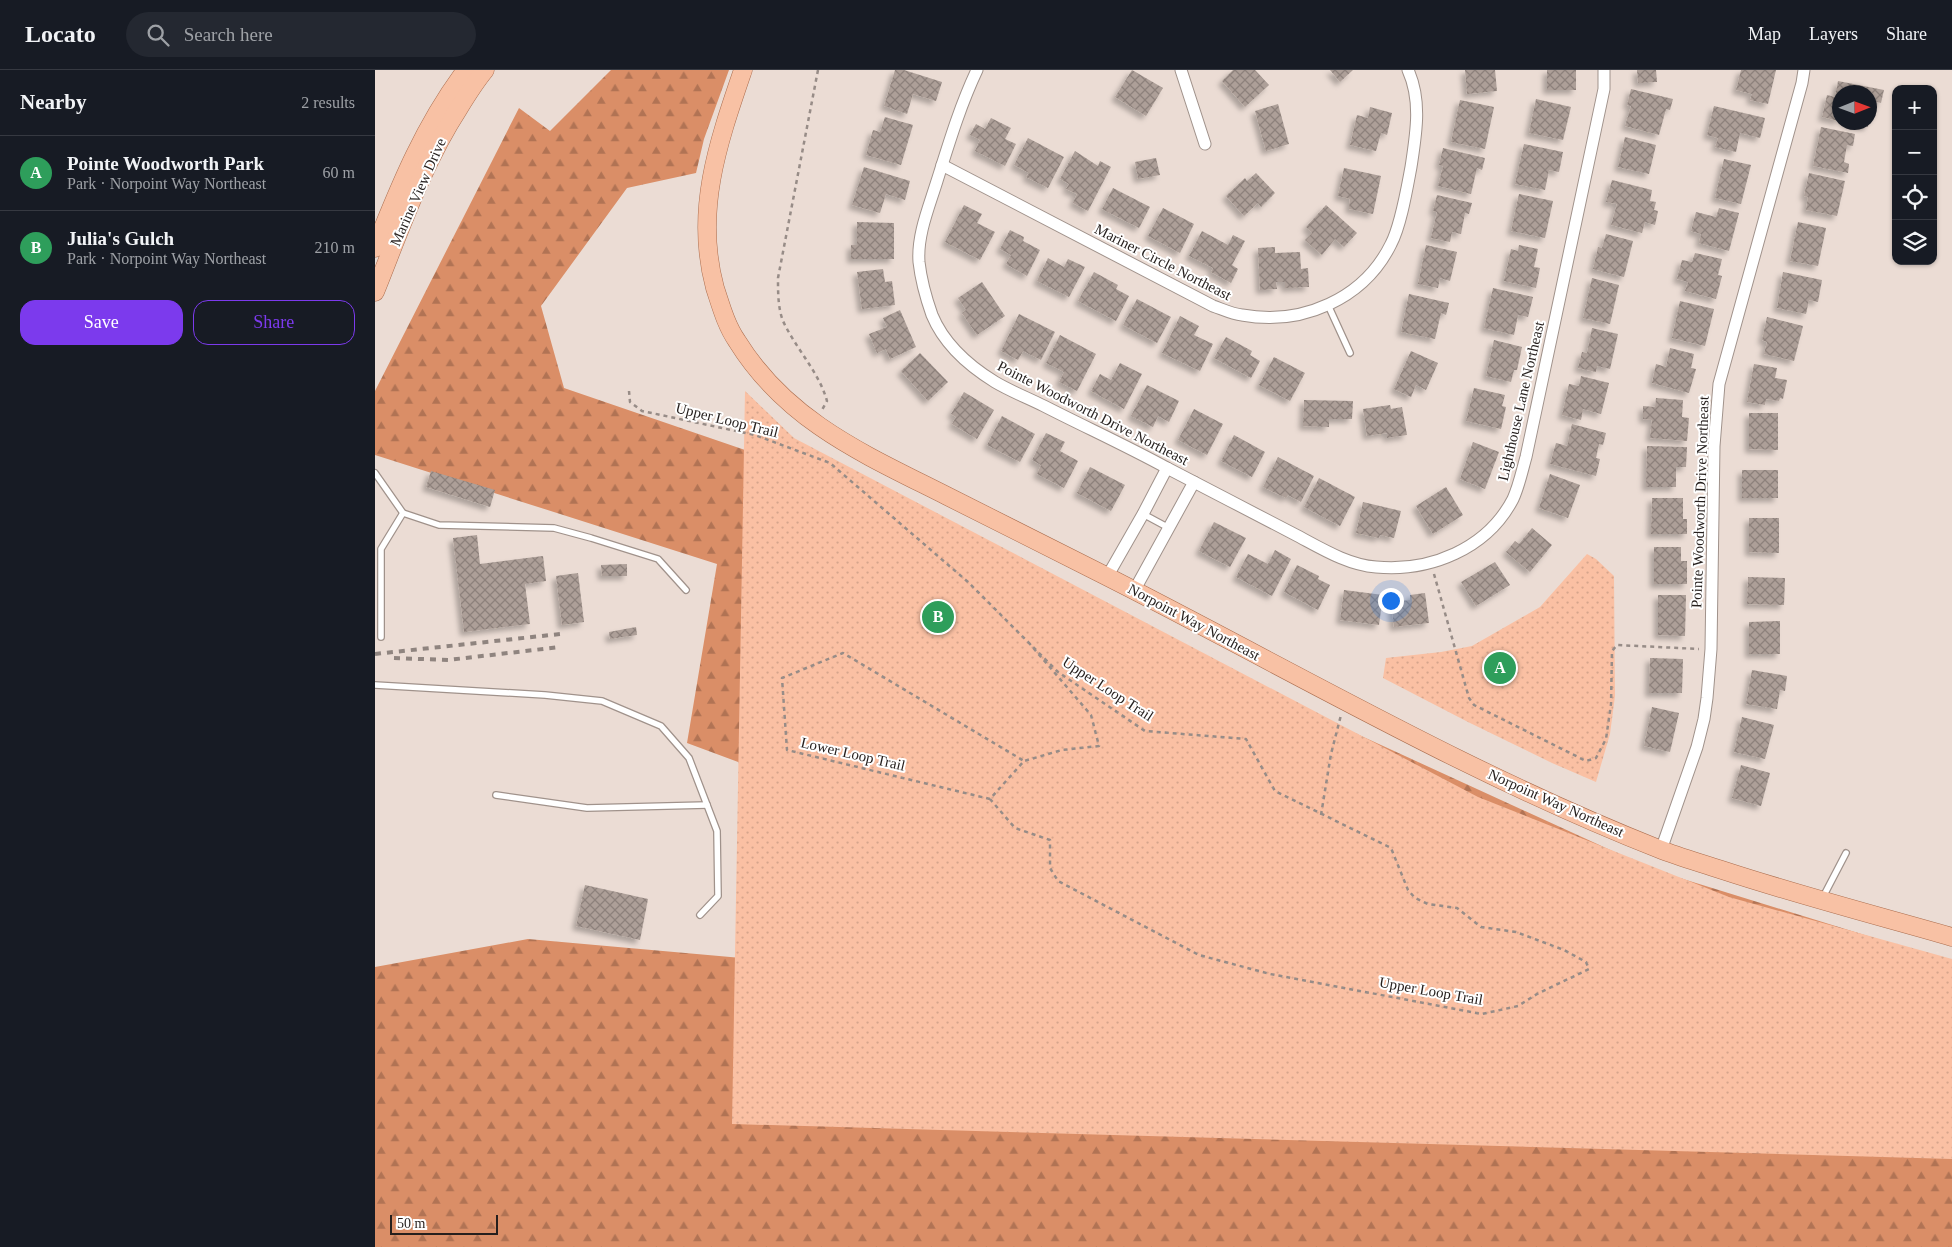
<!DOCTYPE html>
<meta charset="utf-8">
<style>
:root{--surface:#171b24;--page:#242831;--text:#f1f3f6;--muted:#9ea1a6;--line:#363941;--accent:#7c3aed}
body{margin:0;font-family:"Times New Roman",serif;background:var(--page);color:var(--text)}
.controls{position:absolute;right:15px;top:15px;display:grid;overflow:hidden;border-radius:10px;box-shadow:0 1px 4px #0004}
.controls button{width:45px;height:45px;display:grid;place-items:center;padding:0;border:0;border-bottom:1px solid var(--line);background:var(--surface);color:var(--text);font:25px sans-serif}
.compass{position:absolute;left:1457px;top:15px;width:45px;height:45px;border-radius:50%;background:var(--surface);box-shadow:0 1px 4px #0004;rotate:89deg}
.scale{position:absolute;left:15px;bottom:12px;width:108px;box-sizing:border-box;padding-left:5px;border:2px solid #251f1d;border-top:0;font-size:14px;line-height:18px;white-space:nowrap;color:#251f1d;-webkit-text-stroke:4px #fff;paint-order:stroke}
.you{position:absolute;left:1015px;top:530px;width:18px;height:18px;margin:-12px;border:4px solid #fff;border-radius:50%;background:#1a73e8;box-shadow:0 0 0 8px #1a73e833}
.badge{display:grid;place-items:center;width:32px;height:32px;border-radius:50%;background:var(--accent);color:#fff;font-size:16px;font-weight:700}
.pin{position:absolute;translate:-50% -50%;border:2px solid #fff;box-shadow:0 1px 5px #0006}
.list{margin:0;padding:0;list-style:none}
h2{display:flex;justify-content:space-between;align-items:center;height:65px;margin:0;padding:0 20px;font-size:21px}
h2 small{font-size:16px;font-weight:400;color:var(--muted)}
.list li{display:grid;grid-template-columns:32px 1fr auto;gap:15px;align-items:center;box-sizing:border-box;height:75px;padding:0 20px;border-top:1px solid var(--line)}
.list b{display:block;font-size:19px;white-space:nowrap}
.list p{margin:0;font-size:16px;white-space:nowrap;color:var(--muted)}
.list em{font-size:16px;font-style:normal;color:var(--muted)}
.actions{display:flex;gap:10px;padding:15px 20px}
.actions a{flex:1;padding:11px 0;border:1px solid var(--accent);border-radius:15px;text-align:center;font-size:18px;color:var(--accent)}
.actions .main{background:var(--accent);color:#fff}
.icon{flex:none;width:28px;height:28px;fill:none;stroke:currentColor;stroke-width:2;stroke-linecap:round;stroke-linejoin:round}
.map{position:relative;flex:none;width:1577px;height:1177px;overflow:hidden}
header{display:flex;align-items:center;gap:30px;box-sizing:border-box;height:70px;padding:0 25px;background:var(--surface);border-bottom:1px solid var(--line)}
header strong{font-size:24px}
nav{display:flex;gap:28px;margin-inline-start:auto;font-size:18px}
.search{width:350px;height:45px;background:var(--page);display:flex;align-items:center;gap:12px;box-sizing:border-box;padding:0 18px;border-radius:28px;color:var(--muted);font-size:19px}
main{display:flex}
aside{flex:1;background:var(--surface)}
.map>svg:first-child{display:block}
.forest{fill:url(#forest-firs)}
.park{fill:url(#park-dots)}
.building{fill:url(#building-cross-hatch);filter:url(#shadow)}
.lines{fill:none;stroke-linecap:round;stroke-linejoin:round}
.lane-casing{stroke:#a0928b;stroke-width:8}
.street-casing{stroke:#a0928b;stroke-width:13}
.primary-casing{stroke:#ab6d4e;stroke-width:19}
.path{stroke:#978c87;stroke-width:2.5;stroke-dasharray:4 4;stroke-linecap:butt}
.lane{stroke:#fff;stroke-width:5.5}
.street{stroke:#fff;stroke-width:11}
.primary{stroke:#f8c1a4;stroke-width:18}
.rail{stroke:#8f847f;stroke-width:4;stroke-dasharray:6 6;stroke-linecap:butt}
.labels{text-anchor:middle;stroke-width:4;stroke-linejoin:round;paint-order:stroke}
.street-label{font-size:15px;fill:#251f1d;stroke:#fff}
</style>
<header>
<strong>Locato</strong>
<div class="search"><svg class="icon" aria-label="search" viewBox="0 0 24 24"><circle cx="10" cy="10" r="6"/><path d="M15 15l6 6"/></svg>Search here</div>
<nav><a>Map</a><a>Layers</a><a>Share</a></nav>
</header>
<main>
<aside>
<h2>Nearby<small>2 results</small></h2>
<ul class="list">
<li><span class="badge" style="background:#2e9e5b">A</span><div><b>Pointe Woodworth Park</b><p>Park · Norpoint Way Northeast</p></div><em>60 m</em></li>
<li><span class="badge" style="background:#2e9e5b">B</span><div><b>Julia's Gulch</b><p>Park · Norpoint Way Northeast</p></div><em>210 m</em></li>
</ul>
<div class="actions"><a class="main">Save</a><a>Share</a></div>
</aside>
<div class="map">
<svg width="1577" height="1177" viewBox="0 0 1577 1177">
<defs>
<pattern id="forest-firs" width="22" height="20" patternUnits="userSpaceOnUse" patternTransform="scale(1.25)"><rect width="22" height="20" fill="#da8e67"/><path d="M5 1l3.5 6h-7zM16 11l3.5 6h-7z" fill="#b17354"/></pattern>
<pattern id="park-dots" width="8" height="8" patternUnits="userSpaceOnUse" patternTransform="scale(1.25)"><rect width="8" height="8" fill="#fac0a3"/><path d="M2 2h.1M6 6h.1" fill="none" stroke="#d6a58c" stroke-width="1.8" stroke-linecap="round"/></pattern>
<pattern id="building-cross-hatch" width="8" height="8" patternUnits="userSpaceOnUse" patternTransform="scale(1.25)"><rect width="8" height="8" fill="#ad9f98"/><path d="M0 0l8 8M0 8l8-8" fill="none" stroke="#8d817b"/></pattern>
<filter id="shadow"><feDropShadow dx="-4" dy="4" stdDeviation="2.5" flood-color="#0004"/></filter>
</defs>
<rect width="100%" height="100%" fill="#ebdcd4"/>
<path class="forest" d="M236,0h118l-25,69 -8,34 -69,15 -86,118 23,82 228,78 530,252 332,152 298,92v285h-1577v-280l153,-28 429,38 26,-124 -296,-110 30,-179 -342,-109v-64l144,-283 31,23z"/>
<g class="park">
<path d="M370,321l49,47 684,359 251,100 223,62v200l-1220,-35z"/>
<path d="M1212,484l9,5 18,17 1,120 -5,38 -14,48 -44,-19 -84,-41 -85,-44 3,-20 55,-6 31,-6 68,-39z"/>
</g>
<g class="building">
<path d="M520,0h9l38,12 -6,19 -23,-7 -6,20 -23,-8z"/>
<path d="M757,0l31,18 -17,28 -31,-19z"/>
<path d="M858,0h22l14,15 -24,22 -23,-26z"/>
<path d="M955,0h23l-13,12z"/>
<path d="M1090,0h30l2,21 -30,3z"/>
<rect x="1172" y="0" width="29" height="20"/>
<path d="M1262,0h19l1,12 -19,1z"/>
<path d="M1366,0h35l-8,34 -18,-4 2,-6 -16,-4z"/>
<path d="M1463,11l46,9 -3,13 -8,-2 -4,12v-21h-30v29l-17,-4 5,-22 8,2z"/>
<path d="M1256,19l42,10 -3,11 -4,-1 -7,26 -34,-9 6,-20 -4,-1z"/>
<path d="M1161,29l35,8 -8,33 -34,-7z"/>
<path d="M1085,30l34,7 -9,42 -34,-7z"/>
<path d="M903,34l11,40 -23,7 -11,-40z"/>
<path d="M1339,36l51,12 -5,20 -20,-5 -4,19 -21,-5 3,-9 -11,-3z"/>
<path d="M995,37l22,6 -5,22 -6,-2 -5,18 -26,-6 7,-30 11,3z"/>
<path d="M510,47l28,8 -12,40 -35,-10 7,-25 7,2z"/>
<path d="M616,48l20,10 -6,11 11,5 -11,22 -30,-15 5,-11 -10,-5 6,-11 9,5z"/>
<path d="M1476,52h17v5z"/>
<path d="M1446,57l34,7 -2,12 -6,-1 -3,17 5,2 -1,9 -35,-7z"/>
<path d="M1250,67l31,8 -7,29 -31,-7z"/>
<path d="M653,68l36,19 -16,31 -22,-11 3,-4 -15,-8z"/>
<path d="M1149,74l39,8 -4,20 -10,-2 -4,20 -30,-6z"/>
<path d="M1068,78l42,10 -3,12 -5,-2 -6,26 -33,-8 5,-20 -4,-1z"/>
<path d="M700,81l23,15 2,-5 11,6 -23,44 -15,-8 4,-9 -11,-5 3,-5 -9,-5z"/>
<path d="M781,88l4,17 -22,4 -3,-17z"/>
<path d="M1349,89l27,6 -10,39 -26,-6z"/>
<path d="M489,97l46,14 -5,19 -19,-6 -6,19 -28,-8z"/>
<path d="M969,98l37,8 -8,38 -24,-5 1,-10 -12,-3z"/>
<path d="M881,103l19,20 -14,14 -3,-4 -14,13 -18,-20 19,-18 2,3z"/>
<path d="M1434,103l36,8 -8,35 -31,-6 2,-13 -4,-1z"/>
<path d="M1237,110l40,10 -2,11 6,1 -2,8 4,1 -3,14 -10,-3 -3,11 -31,-8 6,-21 -11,-2z"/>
<path d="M738,118l37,19 -11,21 -37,-19z"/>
<path d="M1144,124l34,7 -8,37 -34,-7z"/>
<path d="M1062,125l35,8 -3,11 -4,-1 -4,21 -9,-2 -2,10 -19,-4 6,-26 -4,-1z"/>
<path d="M589,135l18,9 -5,9 18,9 -15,28 -35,-18z"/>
<path d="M951,135l31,28 -13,14 -9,-8 -13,16 -17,-15 7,-7 -6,-6z"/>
<path d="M788,138l31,16 -14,29 -32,-17z"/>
<path d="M1344,138l20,5 -10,38 -30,-8 2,-9 -10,-3 5,-19 20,5z"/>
<path d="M482,152l37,1v36h-43v-14h6z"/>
<path d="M1423,152l28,6 -8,38 -28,-5z"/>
<path d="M635,160l14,7 -1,4 17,9 -13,26 -21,-12 5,-9 -11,-6z"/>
<path d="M827,161l26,14 5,-10 12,6 -13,24 6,4 -7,14 -20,-11 2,-4 -24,-12z"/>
<path d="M1231,164l27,7 -9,36 -31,-8 5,-22 4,1z"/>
<path d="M1051,175l31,7 -7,29 -10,-3 -2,10 -20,-4z"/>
<path d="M1144,175l19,4 -4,18 6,1 -4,20 -32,-7 7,-32 7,2z"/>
<path d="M900,177v6l25,-1 1,17 7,-1 1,19 -24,1v-6h-9l1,7 -17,1 -2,-42z"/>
<path d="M1320,183l27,6 -4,16 4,1 -6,23 -31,-8 3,-9 -11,-3 5,-19 10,2z"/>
<path d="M673,188l16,9 4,-8 17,8 -16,30 -32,-16z"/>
<path d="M508,199l2,13 7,-1 3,24 -33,4 -5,-37z"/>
<path d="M719,202l24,13 -2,4 13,7 -13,25 -38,-20z"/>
<path d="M1408,202l39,8 -4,22 -9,-2 -3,14 -29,-6z"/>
<path d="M1217,208l27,7 -9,39 -27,-6z"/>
<path d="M607,212l23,34 -28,19 -15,-22 4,-3 -8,-12z"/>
<path d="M1118,218l40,9 -5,20 -10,-2 -4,20 -30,-7z"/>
<path d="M1034,224l40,9 -3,12 -5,-2 -6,26 -34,-7z"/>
<path d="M762,229l34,18 -14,26 -34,-18z"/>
<path d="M1305,231l34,8 -9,37 -33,-8z"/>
<path d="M525,240l16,37 -26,12 -4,-10 -9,4 -8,-19 18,-7 -4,-9z"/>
<path d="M644,244l36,18 -14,28 -18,-9 -5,9 -17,-9z"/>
<path d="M805,246l19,10 -5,9 19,9 -13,27 -38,-18z"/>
<path d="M1392,247l36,9 -9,35 -30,-7 3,-12 -5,-2z"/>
<path d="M1217,258l26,6 -8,35 -13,-3 -1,6 -18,-4 4,-16 5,1z"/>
<path d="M685,265l36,19 -19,37 -18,-9 5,-10 -18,-9z"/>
<path d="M851,267l26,14 -2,4 10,6 -9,17 -37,-20z"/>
<path d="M1119,270l28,7 -5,23h-3l-3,12 -25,-6z"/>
<path d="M1295,278l24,6 -3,14 5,1 -7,24 -37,-10 4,-19 10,3z"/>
<path d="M1036,281l27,12 -12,27 -10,-5 -5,12 -17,-8z"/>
<path d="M545,283l28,29 -20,19 -27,-30z"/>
<path d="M899,287l31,16 -15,28 -31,-16z"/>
<path d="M745,293l22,11 -18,35 -33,-18 9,-17 11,6z"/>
<path d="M1379,294l23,4 -2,10 12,2 -4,19 -3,-1 -1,3 -13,-2 -1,6 -18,-3z"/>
<path d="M1206,306l28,7 -8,31 -18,-5 -2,11 -19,-5 7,-31 10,2z"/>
<path d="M772,315l32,16 -10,21 -11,-6 -5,11 -22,-11z"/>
<path d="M1099,318l31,7 -3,11 4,1 -5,22 -35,-8z"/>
<path d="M589,322l30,18 -17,29 -25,-15 4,-7 -5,-3z"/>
<path d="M1281,328l27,2 -1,17 7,1 -2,23 -37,-3 2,-18 -9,-1v-13l12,1z"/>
<path d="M929,330l49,1 -1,18h-23v8l-26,-1z"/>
<path d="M1015,335l1,4 11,-2 5,28 -20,3v-5l-20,3 -4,-27z"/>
<path d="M819,339l29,15 -16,31 -29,-15z"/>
<path d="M1374,343h29v37l-29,-1z"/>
<path d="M627,346l33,18 -15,28 -33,-17z"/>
<path d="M1197,354l34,9 -3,12 -4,-1 -3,14 4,1 -4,17 -46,-12 6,-21 11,3z"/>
<path d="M671,363l19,9 -5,9 18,10 -14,27 -27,-14 4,-9 -9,-5z"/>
<path d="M859,365l31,17 -13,25 -31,-16z"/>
<path d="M1098,372l26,10 -14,37 -25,-10z"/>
<path d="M1272,376l40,1 -1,20h-10v20h-30z"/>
<path d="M903,387l36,19 -13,26 -13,-7 -2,3 -23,-11z"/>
<path d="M715,397l35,18 -14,26 -34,-18z"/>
<rect x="1367" y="400" width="36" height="28"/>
<path d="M56,401l64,19 -5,17 -64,-20z"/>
<path d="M1175,404l30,11 -12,33 -29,-10z"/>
<path d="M944,408l36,19 -15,29 -36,-19z"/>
<path d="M1071,417l17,28 -30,19 -17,-28z"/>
<path d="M1277,428h31v21h4v15h-36z"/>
<path d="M988,432l38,9 -7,27 -14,-3 -1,3 -23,-5z"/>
<path d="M1374,448h30v35l-30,-1z"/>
<path d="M839,452l32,16 -16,29 -31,-16z"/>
<path d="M1157,458l20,17 -22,27 -24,-20 9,-11 4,3z"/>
<path d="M102,465l3,29 63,-8 3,25 -21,3 5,40 -66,8 -11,-94z"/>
<path d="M1279,477h27v14h6v23h-33z"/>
<path d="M900,480l16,9 -19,37 -36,-19 12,-23 20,10z"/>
<path d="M1120,492l15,23 -34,21 -15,-24z"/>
<path d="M252,494v12h-25l-1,-11z"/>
<path d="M922,495l22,11 -1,3 12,6 -12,25 -34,-18z"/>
<path d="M203,503l6,49 -22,3 -6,-49z"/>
<path d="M1373,507l37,1 -1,27 -37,-1z"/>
<path d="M969,520l39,5 -4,30 -39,-5z"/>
<path d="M1050,523l4,30 -35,4 -3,-25 19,-2v-5z"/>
<path d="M1283,525h28l-1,41 -27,-1z"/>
<path d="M1405,551v33h-31v-32z"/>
<path d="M261,557l1,8 -27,4 -1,-7z"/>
<path d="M1275,588l33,1 -1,34h-33z"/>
<path d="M1377,600l35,6 -2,15 -5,-1 -3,19 -31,-5z"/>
<path d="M1277,637l27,6 -9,39 -26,-6z"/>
<path d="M1367,647l32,8 -9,34 -31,-7z"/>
<path d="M1366,695l29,8 -9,33 -29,-8z"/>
<path d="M210,815l63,14 -8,41 -64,-14z"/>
</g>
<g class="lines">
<defs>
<g id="lane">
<path d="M953,235l22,48"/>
<path d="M0,403l28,40 36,12 115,3 37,10 67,21 28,31"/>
<path d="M768,444l26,14"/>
<path d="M6,567v-88l22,-36"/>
<path d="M0,615l170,10 57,6 59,25 28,32 28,73 1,65 -18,19"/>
<path d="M121,725l91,13 120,-3"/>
<path d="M1447,829l24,-46"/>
</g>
<g id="street">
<path d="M602,0c-17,36 -28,73 -40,111 -8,26 -20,54 -18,81 2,18 7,36 13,53 12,29 37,51 63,67 15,9 33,16 49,24 41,21 83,40 123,62 42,22 85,44 127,66 25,13 53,31 82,33 54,5 111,-18 137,-68 6,-13 9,-28 13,-42l78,-368v-19"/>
<path d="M806,0l24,74"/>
<path d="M567,95l271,141c9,3 19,8 29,9 60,11 122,-16 149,-71 10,-19 16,-56 20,-77 5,-33 11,-66 -3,-97"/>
<path d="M732,507l36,-63 24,-46"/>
<path d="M759,521l60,-109"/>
<path d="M1286,780l36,-103 7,-28 3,-21 4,-49 3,-203 5,-62 83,-301 2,-13"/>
</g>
<g id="primary">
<path d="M368,0c-25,73 -49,141 -28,218 6,18 11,37 22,53 50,81 129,114 210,155 51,26 103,52 155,78 184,93 364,199 557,275 20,8 42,14 63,21 76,25 153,45 230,67"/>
<path d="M0,178c25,-63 50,-124 91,-178"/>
<path d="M0,222c25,-62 47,-127 84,-184 8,-13 16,-26 26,-38"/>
</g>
</defs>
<use href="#lane" class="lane-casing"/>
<use href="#street" class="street-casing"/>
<use href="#primary" class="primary-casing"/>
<g class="path">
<path d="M443,0l-40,208c0,15 0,30 5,43 13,28 36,51 44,80l-5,9"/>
<path d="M254,321l1,11 12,9 113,24 75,28 138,119 90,90 87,59 101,8 29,52 116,57 17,42 7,8 13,6 29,4 24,19 35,5 48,18 22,12 3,7 -52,25 -19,12 -36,8 -212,-40 -71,-19 -141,-74 -8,-13v-28l-35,-12 -25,-29 34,-38 38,-11 37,-4 -8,-31 -62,-72"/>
<path d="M1059,504l35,124 5,7 112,56 10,-3 10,-19 5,-35 1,-53 5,-6 82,4"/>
<path d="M615,729l-203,-49 -5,-72 61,-25 181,108"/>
<path d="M946,745l10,-61 10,-39"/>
</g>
<use href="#lane" class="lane"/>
<use href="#street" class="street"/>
<use href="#primary" class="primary"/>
<g class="rail">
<path d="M0,584l185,-20"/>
<path d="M19,588l54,2 112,-13"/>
</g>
</g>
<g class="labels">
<g class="street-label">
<text transform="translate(43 122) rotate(-66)" y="5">Marine View Drive</text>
<text transform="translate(788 192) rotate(27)" y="5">Mariner Circle Northeast</text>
<text transform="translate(1146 331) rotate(-77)" y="5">Lighthouse Lane Northeast</text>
<text transform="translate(718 343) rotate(27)" y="5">Pointe Woodworth Drive Northeast</text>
<text transform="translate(352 350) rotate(14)" y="5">Upper Loop Trail</text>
<text transform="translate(1325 432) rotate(-88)" y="5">Pointe Woodworth Drive Northeast</text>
<text transform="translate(819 552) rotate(28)" y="5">Norpoint Way Northeast</text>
<text transform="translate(733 619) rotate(33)" y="5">Upper Loop Trail</text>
<text transform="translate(478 684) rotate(13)" y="5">Lower Loop Trail</text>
<text transform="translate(1181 733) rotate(24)" y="5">Norpoint Way Northeast</text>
<text transform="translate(1056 921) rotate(10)" y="5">Upper Loop Trail</text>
</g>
</g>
</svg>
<div class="controls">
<button>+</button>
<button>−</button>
<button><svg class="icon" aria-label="locate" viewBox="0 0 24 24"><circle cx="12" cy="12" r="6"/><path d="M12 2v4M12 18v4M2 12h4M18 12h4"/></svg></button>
<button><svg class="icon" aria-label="layers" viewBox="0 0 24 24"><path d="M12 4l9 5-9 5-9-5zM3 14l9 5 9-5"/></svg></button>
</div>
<svg class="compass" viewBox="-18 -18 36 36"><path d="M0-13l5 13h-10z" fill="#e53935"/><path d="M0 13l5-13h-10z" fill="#9ea1a6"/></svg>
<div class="scale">50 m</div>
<div class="you"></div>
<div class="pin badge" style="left:1125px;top:598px;background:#2e9e5b">A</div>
<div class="pin badge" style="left:563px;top:547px;background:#2e9e5b">B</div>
</div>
</main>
